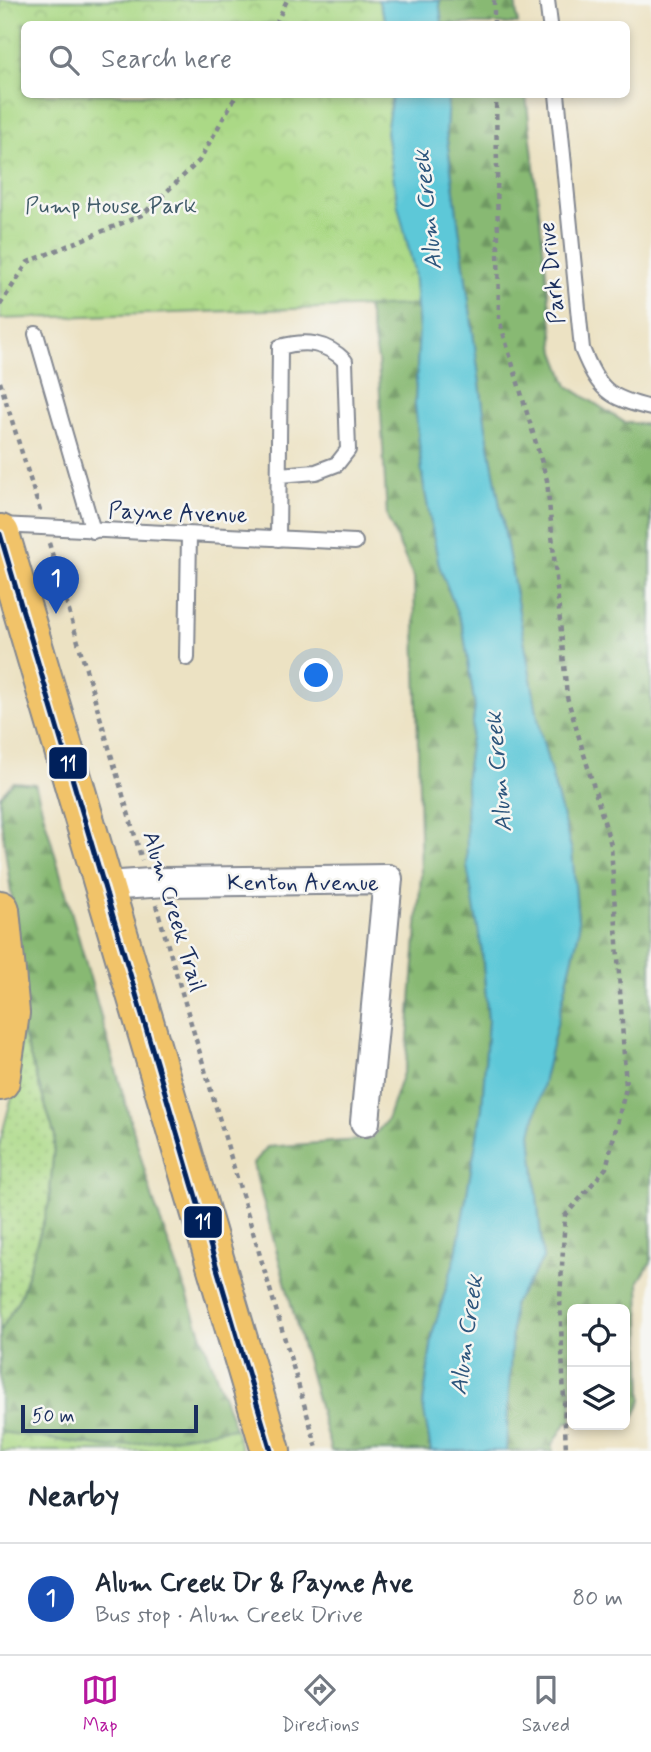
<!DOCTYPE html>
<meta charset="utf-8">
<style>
:root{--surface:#fff;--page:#f6f6f7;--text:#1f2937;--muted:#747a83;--line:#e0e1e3;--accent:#b5179e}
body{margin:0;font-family:Mynerve,sans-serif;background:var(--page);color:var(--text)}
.controls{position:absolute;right:21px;bottom:21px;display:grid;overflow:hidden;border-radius:10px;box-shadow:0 4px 10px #0003}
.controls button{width:63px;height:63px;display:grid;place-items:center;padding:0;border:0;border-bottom:2px solid var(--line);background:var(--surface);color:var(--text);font:35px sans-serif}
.scale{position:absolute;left:21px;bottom:18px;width:177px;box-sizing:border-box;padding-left:7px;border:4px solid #1b2f5e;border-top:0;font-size:19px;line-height:24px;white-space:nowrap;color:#1b2f5e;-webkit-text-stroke:5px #f6f6f2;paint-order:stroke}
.you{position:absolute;left:317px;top:676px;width:24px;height:24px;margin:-18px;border:5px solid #fff;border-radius:50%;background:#1a73e8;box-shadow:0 0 0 10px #1a73e833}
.badge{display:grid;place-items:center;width:46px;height:46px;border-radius:50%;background:var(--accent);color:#fff;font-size:23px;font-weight:700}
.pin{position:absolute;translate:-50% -58px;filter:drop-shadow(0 2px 4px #0008)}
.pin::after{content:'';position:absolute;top:37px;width:24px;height:21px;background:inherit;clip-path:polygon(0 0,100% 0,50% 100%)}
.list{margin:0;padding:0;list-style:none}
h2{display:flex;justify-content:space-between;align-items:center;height:91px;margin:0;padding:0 28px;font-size:30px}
h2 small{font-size:23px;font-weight:400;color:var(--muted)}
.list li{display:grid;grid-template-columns:46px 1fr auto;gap:21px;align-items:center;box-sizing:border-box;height:112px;padding:0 28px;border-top:2px solid var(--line)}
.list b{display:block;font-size:26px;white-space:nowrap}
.list p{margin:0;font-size:23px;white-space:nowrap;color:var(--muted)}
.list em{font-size:23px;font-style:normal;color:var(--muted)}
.icon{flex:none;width:38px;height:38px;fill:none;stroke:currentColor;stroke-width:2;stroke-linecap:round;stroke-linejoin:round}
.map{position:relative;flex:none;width:651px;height:1451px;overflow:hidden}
.search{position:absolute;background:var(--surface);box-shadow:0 4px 10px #0003;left:21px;right:21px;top:21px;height:77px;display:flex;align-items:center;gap:18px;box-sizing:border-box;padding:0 24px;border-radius:10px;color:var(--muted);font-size:26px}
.sheet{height:203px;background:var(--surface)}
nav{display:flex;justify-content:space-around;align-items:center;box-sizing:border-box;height:98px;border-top:2px solid var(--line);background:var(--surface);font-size:19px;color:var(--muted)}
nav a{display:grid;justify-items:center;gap:4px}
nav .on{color:var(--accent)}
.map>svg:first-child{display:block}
.grass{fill:url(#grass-dots);stroke:#638472;stroke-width:2}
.forest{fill:url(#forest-firs);stroke:#527468;stroke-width:2}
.park{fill:url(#park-crowns);stroke:#638472;stroke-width:2}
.water{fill:#5dc8d8;stroke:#3c7c9b;stroke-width:2}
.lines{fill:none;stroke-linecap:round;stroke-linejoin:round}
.service-casing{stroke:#848890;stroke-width:18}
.minor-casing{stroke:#848890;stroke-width:32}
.primary-casing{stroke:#848890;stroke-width:42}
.motorway-casing{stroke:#848890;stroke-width:42}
.path{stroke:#848890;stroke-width:4.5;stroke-dasharray:5 5;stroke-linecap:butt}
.service{stroke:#fff;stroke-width:14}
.minor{stroke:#fff;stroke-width:28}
.primary{stroke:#f1c369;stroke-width:38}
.motorway{stroke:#f1c369;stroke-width:38}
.bus-1-casing{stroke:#f6f6f2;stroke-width:10}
.bus-1{stroke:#00205b;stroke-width:5}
.labels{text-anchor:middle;stroke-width:5;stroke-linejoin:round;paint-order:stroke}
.park-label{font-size:23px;fill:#3f5a68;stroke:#f6f6f2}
.street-label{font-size:23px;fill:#1b2f5e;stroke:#f6f6f2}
.water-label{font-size:24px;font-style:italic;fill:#2c557c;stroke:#f6f6f2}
.line-badge{stroke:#f6f6f2;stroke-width:2.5}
.badge-label{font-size:19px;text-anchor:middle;font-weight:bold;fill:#fff}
</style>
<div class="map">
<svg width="651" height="1451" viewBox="0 0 651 1451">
<defs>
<pattern id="grass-dots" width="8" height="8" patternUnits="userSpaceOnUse" patternTransform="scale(1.75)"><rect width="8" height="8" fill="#abd986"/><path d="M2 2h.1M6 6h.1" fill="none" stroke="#93bb76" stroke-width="1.8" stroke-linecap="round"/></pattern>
<pattern id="forest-firs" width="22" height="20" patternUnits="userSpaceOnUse" patternTransform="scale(1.75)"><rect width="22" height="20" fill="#88b973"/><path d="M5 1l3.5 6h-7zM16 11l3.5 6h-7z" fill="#6e9762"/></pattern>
<pattern id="park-crowns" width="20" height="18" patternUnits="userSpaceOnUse" patternTransform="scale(1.75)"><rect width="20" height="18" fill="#abd986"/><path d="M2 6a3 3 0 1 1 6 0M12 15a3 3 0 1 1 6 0" fill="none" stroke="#93bb76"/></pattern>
</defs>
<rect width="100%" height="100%" fill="#f6f6f2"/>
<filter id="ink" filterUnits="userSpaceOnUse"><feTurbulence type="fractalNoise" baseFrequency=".0143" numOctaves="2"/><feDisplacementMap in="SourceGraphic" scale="14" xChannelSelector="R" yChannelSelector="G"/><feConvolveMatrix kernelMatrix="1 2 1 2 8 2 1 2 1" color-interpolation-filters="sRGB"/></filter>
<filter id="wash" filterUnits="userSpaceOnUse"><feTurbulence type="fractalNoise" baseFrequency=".00686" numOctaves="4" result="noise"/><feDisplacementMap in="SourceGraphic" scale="28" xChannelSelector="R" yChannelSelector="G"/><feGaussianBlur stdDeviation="1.57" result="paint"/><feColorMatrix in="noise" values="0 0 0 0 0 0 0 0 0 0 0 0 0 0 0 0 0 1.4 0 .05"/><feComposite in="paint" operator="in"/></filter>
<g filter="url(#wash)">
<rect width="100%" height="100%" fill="#ece2c3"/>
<path class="grass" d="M21,1028l34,108 -6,67 -28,92 -21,37v-190l16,-61z"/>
<g class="forest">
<path d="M439,0h76l3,24h-76z"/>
<path d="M448,95h78l29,257 13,34 56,36 27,3v837l-12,19 3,119 -11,24 -6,-1v-114h-53v113h-5l-14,22v7h-47l7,-146 30,-46 -12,-125 48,-203 -7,-79 -31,-117 -55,-307 -40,-296z"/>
<path d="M332,229l82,41 5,60 -4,74 8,77 16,84 24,63 12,79 -9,69 22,244 -6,89 -26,146 -23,77 -10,72 8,47h-100l-78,-287 14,-17 104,-8 16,-19 19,-56 15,-188 -7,-298 -27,-61 -9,-157 -11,-54z"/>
<path d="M13,782l22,2 118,416 82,228 -124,20 -111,-16v-100l21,-37 28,-92 6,-67 -34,-108 -4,-92 -17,-124v-16z"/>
</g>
<g class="park">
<path d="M0,0h394l8,24h-378v70l393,1 22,209 -439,15z"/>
<path d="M235,1428l7,23h-242v-19l111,16z"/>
</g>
<g class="water">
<path d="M378,0h61l3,24h-55z"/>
<path d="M392,95h56l-2,37 40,296 55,307 31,117 7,79 -48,203 12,125 -30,46 -7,146h-75l-8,-46 10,-73 23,-77 26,-146 6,-89 -6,-69 -15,-85 -1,-90 9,-69 -12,-79 -24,-63 -16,-84 -8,-77 4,-74 -5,-60 -16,-64 -12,-74z"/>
</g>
</g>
<g filter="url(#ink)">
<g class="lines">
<defs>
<g id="service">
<path d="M547,0l3,24"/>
<path d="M557,94l25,255c17,41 26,49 69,59"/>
<path d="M36,334l57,197"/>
<path d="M0,525l355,17"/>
<path d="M278,539l2,-192c26,-7 46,-5 65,14l3,89 -11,14 -21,8 -37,3"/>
<path d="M187,658l2,-123"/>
</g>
<path id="minor" d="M104,886l62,-4 222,-3 -23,243"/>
<path id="primary" d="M0,534l271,917"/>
<path id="motorway" d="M0,910l10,103 -10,68"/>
</defs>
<use href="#service" class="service-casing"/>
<use href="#minor" class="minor-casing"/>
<use href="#primary" class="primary-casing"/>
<use href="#motorway" class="motorway-casing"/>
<g class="path">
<path d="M494,0v24"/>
<path d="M276,24l11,-24"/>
<path d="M496,94l3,225 48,161 20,217 44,148 15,243 -20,80 -41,48 -5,83 6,152"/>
<path d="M0,305l28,-43 114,-47 57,-54 38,-67"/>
<path d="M0,382l40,129"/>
<path d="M49,543l93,317"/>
<path d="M156,905l162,546"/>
</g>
<use href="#service" class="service"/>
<use href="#minor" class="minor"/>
<use href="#primary" class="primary"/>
<use href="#motorway" class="motorway"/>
<defs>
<path id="bus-1" d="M0,534l271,917"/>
</defs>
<use href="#bus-1" class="bus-1-casing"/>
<use href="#bus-1" class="bus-1"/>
</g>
</g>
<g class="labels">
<g class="park-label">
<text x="111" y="213">Pump House Park</text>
</g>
<g class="street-label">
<text transform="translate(551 273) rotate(-96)" y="8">Park Drive</text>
<text transform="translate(178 512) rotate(2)" y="8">Payne Avenue</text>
<text x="303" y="890">Kenton Avenue</text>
<text transform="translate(175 911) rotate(73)" y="8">Alum Creek Trail</text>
</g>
<g class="water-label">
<text transform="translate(427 210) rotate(-96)" y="8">Alum Creek</text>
<text transform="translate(498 772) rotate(-95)" y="8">Alum Creek</text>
<text transform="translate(466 1335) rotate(-82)" y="8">Alum Creek</text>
</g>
</g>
<g class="line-badge">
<rect x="48" y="746" width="40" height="34" rx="7" fill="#00205b"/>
<rect x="183" y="1205" width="40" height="34" rx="7" fill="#00205b"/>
</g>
<g class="badge-label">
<text x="68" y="770">11</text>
<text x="203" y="1228">11</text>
</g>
</svg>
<div class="controls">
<button><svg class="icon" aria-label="locate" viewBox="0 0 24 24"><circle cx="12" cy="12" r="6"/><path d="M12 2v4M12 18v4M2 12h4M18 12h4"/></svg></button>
<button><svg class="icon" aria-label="layers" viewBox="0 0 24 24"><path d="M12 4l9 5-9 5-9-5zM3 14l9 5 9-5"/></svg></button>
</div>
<div class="scale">50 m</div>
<div class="you"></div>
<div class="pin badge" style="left:56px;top:614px;background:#1a4fb4">1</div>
<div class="search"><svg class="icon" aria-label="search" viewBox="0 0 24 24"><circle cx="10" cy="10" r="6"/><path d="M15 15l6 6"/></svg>Search here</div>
</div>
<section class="sheet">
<h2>Nearby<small></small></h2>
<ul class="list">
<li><span class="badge" style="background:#1a4fb4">1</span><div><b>Alum Creek Dr &amp; Payne Ave</b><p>Bus stop · Alum Creek Drive</p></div><em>80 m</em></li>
</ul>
</section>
<nav>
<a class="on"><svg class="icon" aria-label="map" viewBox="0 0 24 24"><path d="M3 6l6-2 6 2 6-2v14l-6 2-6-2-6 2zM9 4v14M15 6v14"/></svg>Map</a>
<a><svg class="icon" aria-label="directions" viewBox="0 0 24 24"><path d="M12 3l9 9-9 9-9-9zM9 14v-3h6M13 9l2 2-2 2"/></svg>Directions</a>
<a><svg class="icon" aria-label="saved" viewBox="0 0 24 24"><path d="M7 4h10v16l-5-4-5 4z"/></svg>Saved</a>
</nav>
